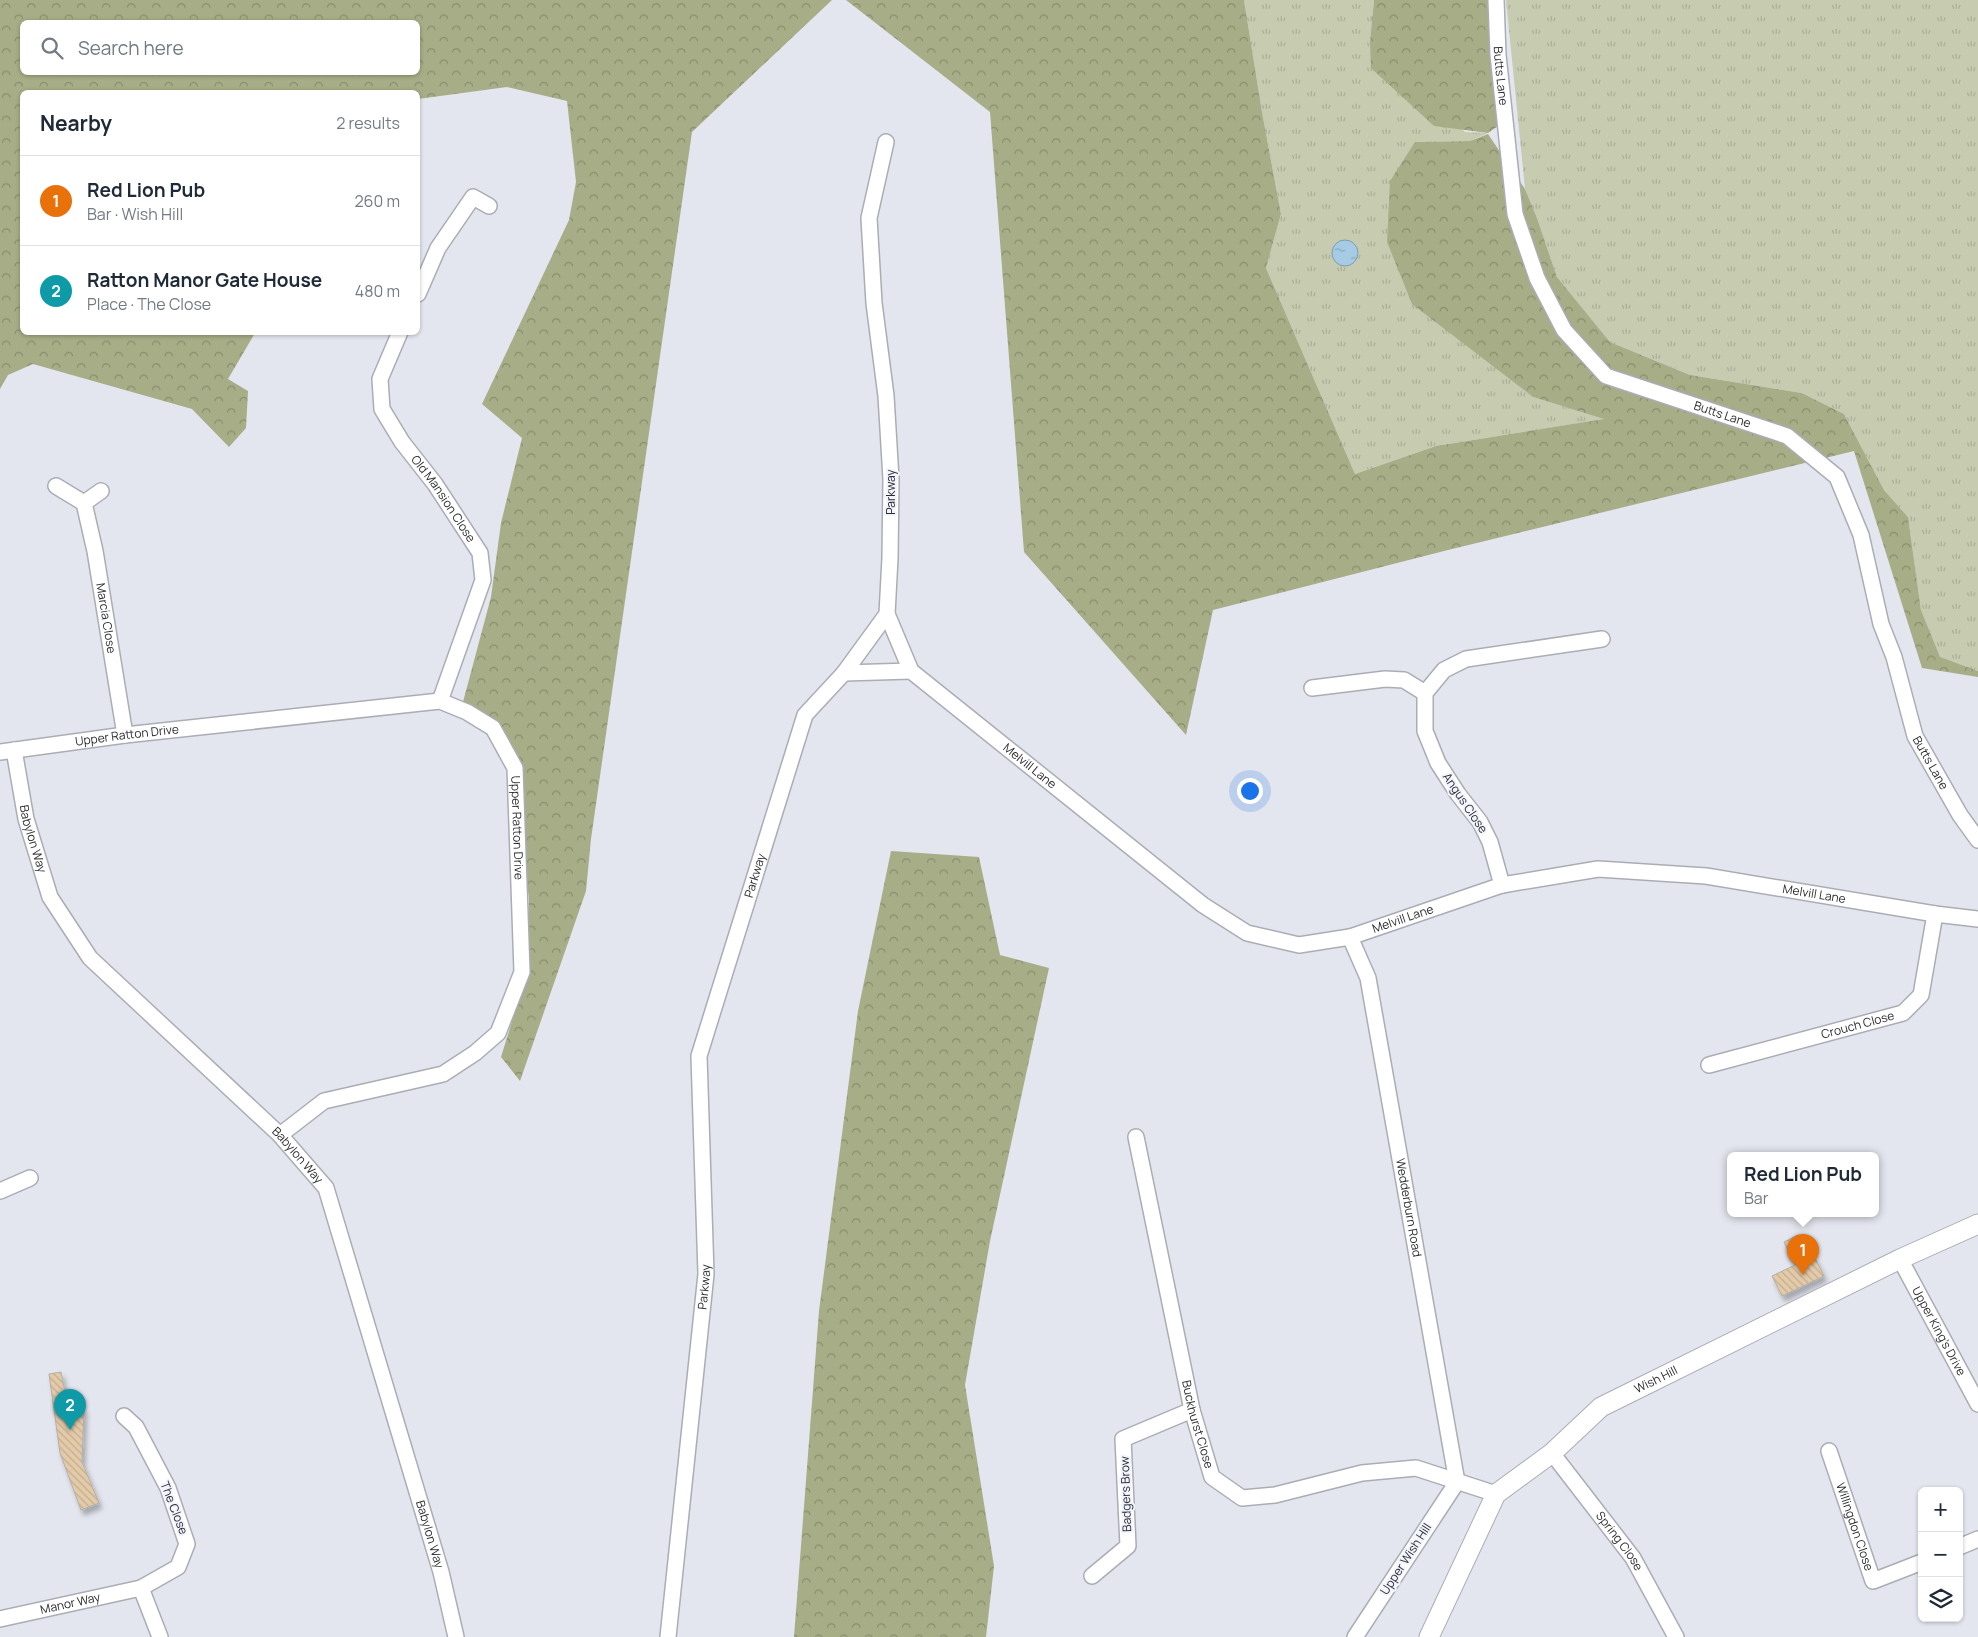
<!DOCTYPE html>
<meta charset="utf-8">
<style>
:root{--surface:#fff;--page:#f6f6f7;--text:#1f2937;--muted:#747a83;--line:#e0e1e3;--accent:#8542b7}
body{margin:0;font-family:Manrope,sans-serif;background:var(--page);color:var(--text)}
.controls{position:absolute;right:15px;bottom:15px;display:grid;overflow:hidden;border-radius:8px;box-shadow:0 1px 4px #0004}
.controls button{width:45px;height:45px;display:grid;place-items:center;padding:0;border:0;border-bottom:1px solid var(--line);background:var(--surface);color:var(--text);font:25px sans-serif}
.you{position:absolute;left:1249px;top:790px;width:18px;height:18px;margin:-12px;border:4px solid #fff;border-radius:50%;background:#1a73e8;box-shadow:0 0 0 8px #1a73e833}
.badge{display:grid;place-items:center;width:32px;height:32px;border-radius:50%;background:var(--accent);color:#fff;font-size:16px;font-weight:700}
.pin{position:absolute;translate:-50% -41px;filter:drop-shadow(0 1px 2px #0008)}
.pin::after{content:'';position:absolute;top:26px;width:18px;height:15px;background:inherit;clip-path:polygon(0 0,100% 0,50% 100%)}
.popup{position:absolute;left:1727px;top:1152px;width:152px;height:65px;box-sizing:border-box;display:grid;place-content:center;border-radius:8px;background:var(--surface);filter:drop-shadow(0 1px 4px #0005);font-size:16px;white-space:nowrap;color:var(--muted)}
.popup b{font-size:19px;color:var(--text)}
.popup::after{content:'';position:absolute;left:50%;top:100%;margin-left:-10px;border:10px solid transparent;border-top-color:var(--surface)}
.list{margin:0;padding:0;list-style:none}
h2{display:flex;justify-content:space-between;align-items:center;height:65px;margin:0;padding:0 20px;font-size:21px}
h2 small{font-size:16px;font-weight:400;color:var(--muted)}
.list li{display:grid;grid-template-columns:32px 1fr auto;gap:15px;align-items:center;box-sizing:border-box;height:90px;padding:0 20px;border-top:1px solid var(--line)}
.list b{display:block;font-size:19px;white-space:nowrap}
.list p{margin:0;font-size:16px;white-space:nowrap;color:var(--muted)}
.list em{font-size:16px;font-style:normal;color:var(--muted)}
.icon{flex:none;width:28px;height:28px;fill:none;stroke:currentColor;stroke-width:2;stroke-linecap:round;stroke-linejoin:round}
.map{position:relative;flex:none;width:1978px;height:1637px;overflow:hidden}
.search{position:absolute;background:var(--surface);box-shadow:0 1px 4px #0004;left:20px;top:20px;width:400px;height:55px;display:flex;align-items:center;gap:12px;box-sizing:border-box;padding:0 18px;border-radius:8px;color:var(--muted);font-size:19px}
.panel{position:absolute;background:var(--surface);box-shadow:0 1px 4px #0004;left:20px;top:90px;width:400px;height:245px;border-radius:8px}
.map>svg:first-child{display:block}
.grass{fill:url(#grass-tufts)}
.forest{fill:url(#forest-crowns);fill-rule:evenodd}
.water{fill:url(#water-ripples);stroke:#819caf}
.building{fill:url(#building-back-hatch);stroke:#b3aea6;filter:url(#shadow)}
.lines{fill:none;stroke-linecap:round;stroke-linejoin:round}
.minor-casing{stroke:#abadb5;stroke-width:18}
.tertiary-casing{stroke:#abadb5;stroke-width:21}
.minor{stroke:#fff;stroke-width:15}
.tertiary{stroke:#fff;stroke-width:19}
.labels{text-anchor:middle;stroke-width:4;stroke-linejoin:round;paint-order:stroke}
.street-label{font-size:12px;fill:#2c2d31;stroke:#f1f4fc}
</style>
<div class="map">
<svg width="1978" height="1637" viewBox="0 0 1978 1637">
<defs>
<pattern id="grass-tufts" width="24" height="20" patternUnits="userSpaceOnUse" patternTransform="scale(1.25)"><rect width="24" height="20" fill="#c7cbb0"/><path d="M3 7l-1-3M5 7V3M7 7l1-3M15 17l-1-3M17 17v-4M19 17l1-3" fill="none" stroke="#abaf98"/></pattern>
<pattern id="forest-crowns" width="20" height="18" patternUnits="userSpaceOnUse" patternTransform="scale(1.25)"><rect width="20" height="18" fill="#a7ad86"/><path d="M2 6a3 3 0 1 1 6 0M12 15a3 3 0 1 1 6 0" fill="none" stroke="#888d6e"/></pattern>
<pattern id="water-ripples" width="26" height="14" patternUnits="userSpaceOnUse" patternTransform="scale(1.25)"><rect width="26" height="14" fill="#a6cce5"/><path d="M2 4q2-2 4 0t4 0M15 11q2-2 4 0t4 0" fill="none" stroke="#87a6ba"/></pattern>
<pattern id="building-back-hatch" width="6" height="6" patternUnits="userSpaceOnUse" patternTransform="scale(1.25)"><rect width="6" height="6" fill="#e3caa8"/><path d="M-1 5l2 2M0 0l6 6M5-1l2 2" fill="none" stroke="#c3ae91"/></pattern>
<filter id="shadow"><feDropShadow dx="3" dy="5.5" stdDeviation="2.5" flood-color="#0004"/></filter>
</defs>
<rect width="100%" height="100%" fill="#e4e6ef"/>
<g class="grass">
<path d="M1244,0h130l-4,41 95,91 23,1 -18,8 -55,1 118,255 72,22 -169,27 -81,28 -89,-206 15,-54 -19,-102z"/>
<path d="M1506,0h472v671l-38,-13 -19,-48 -13,-93 -24,-27 -40,-76 -42,-21 -112,-18 -80,-33 -53,-65 -20,-59 -12,-29z"/>
</g>
<g class="forest">
<path d="M0,0h832l-140,132 -101,707 -5,52 -66,190 -19,-24 26,-84 2,-75 -22,-149 -44,-47 28,-105 10,-74 21,-85 -40,-34 87,-184 7,-38 -9,-81 -60,-14 -89,12v-7h-396v240l233,1 -27,46 20,12 -2,37 -17,19 -37,-38 -159,-45 -25,11 -8,14zM22,22h396v50h-396z"/>
<path d="M846,0h398l18,112 19,102 -15,54 89,206 81,-28 168,-27 -71,-22 -121,-93 -25,-62 3,-61 25,-39 55,-1 18,-7 37,55 12,29 20,59 53,65 80,33 112,18 42,21 40,76 24,27 13,93 19,47 38,14v6l-56,-9 -68,-217 -406,99 -235,60 -27,125 -162,-183 -34,-440z"/>
<path d="M1374,0h125l-1,126 -10,7 -54,-7 -63,-58 -1,-27z"/>
<path d="M891,851l88,6 21,98 49,13 -59,273 -25,144 29,181 -8,71h-192l25,-326 39,-300z"/>
</g>
<circle class="water" cx="1345" cy="253" r="13"/>
<g class="building">
<path d="M1798,1235l11,23 5,-2 10,20 -42,20 -10,-20 23,-11 -11,-23z"/>
<path d="M61,1372l7,36h16l-2,54 17,41 -18,7 -21,-57 -11,-79z"/>
</g>
<g class="lines">
<defs>
<g id="minor">
<path id="s1" d="M1496,0l2,55 17,159 22,64 27,52 42,46 181,60 50,41 24,58 20,89 13,33 21,79 45,79 18,25"/>
<path d="M418,294l20,-46 35,-51 16,9"/>
<path id="s2" d="M400,332l-20,47 2,30 20,33 33,42 45,69 3,27 -43,121"/>
<path id="s3" d="M56,486l28,17 11,48 30,184"/>
<path d="M84,503l17,-12"/>
<path id="s4" d="M887,614l24,57 292,234 44,28 52,12 51,-8 152,-52 96,-16 108,7 229,38 43,5"/>
<path d="M844,673l67,-2"/>
<path d="M1312,688l73,-9 19,1 21,13"/>
<path id="s5" d="M14,750l12,69 24,78 40,61 190,177 46,53 115,384 15,65"/>
<path id="s6" d="M0,752l125,-17 315,-34 27,11 26,16 22,40 7,204 -24,61 -23,20 -32,21 -119,27 -44,34"/>
<path d="M1502,885l-12,-43 -10,-20 -22,-28 -20,-31 -13,-32v-38l19,-23 22,-11 136,-20"/>
<path id="s7" d="M1350,937l18,41 89,504 -102,155"/>
<path id="s8" d="M1709,1065l194,-52 18,-18 14,-81"/>
<path id="s9" d="M1136,1137l56,273 20,67 30,21 33,-3 87,-22 54,-5 80,26"/>
<path d="M0,1191l30,-13"/>
<path id="s10" d="M1900,1259l78,145"/>
<path id="s11" d="M1829,1451l44,130 49,-19"/>
<path id="s12" d="M1552,1453l81,105 43,79"/>
<path d="M1959,1547l19,-8"/>
<path d="M1092,1576l36,-30 -5,-107 69,-29"/>
<path d="M141,1588l19,49"/>
<path id="s13" d="M0,1619l141,-31 37,-21 9,-23 -19,-56 -32,-61 -12,-11"/>
<path id="s14" d="M668,1637l38,-363 -7,-218 106,-341 39,-42 43,-59 3,-56 1,-79 -5,-83 -12,-93 -5,-85 17,-76"/>
</g>
<g id="tertiary">
<path id="s15" d="M1429,1637l67,-143 56,-41 49,-46 299,-148 78,-35"/>
</g>
</defs>
<use href="#minor" class="minor-casing"/>
<use href="#tertiary" class="tertiary-casing"/>
<use href="#minor" class="minor"/>
<use href="#tertiary" class="tertiary"/>
</g>
<g class="labels">
<g class="street-label">
<text dy="4" stroke="none"><textPath href="#s1" startOffset="76">Butts Lane</textPath></text>
<text dy="4" stroke="none"><textPath href="#s1" startOffset="526">Butts Lane</textPath></text>
<text transform="translate(891 492) rotate(-90)" y="4">Parkway</text>
<text dy="4" stroke="none"><textPath href="#s2" startOffset="190">Old Mansion Close</textPath></text>
<text dy="4" stroke="none"><textPath href="#s3" startOffset="150">Marcia Close</textPath></text>
<text dy="4" stroke="none"><textPath href="#s6" startOffset="128">Upper Ratton Drive</textPath></text>
<text dy="4" stroke="none"><textPath href="#s1" startOffset="961">Butts Lane</textPath></text>
<text dy="4" stroke="none"><textPath href="#s4" startOffset="214">Melvill Lane</textPath></text>
<text transform="translate(1465 803) rotate(56)" y="4">Angus Close</text>
<text dy="4" stroke="none"><textPath href="#s6" startOffset="608">Upper Ratton Drive</textPath></text>
<text dy="4" stroke="none"><textPath href="#s5" startOffset="91">Babylon Way</textPath></text>
<text dy="4" stroke="none"><textPath href="#s14" startOffset="772">Parkway</textPath></text>
<text dy="4" stroke="none"><textPath href="#s4" startOffset="1069">Melvill Lane</textPath></text>
<text dy="4" stroke="none"><textPath href="#s4" startOffset="649">Melvill Lane</textPath></text>
<text dy="4" stroke="none"><textPath href="#s8" startOffset="154">Crouch Close</textPath></text>
<text dy="4" stroke="none"><textPath href="#s5" startOffset="511">Babylon Way</textPath></text>
<text dy="4" stroke="none"><textPath href="#s7" startOffset="278">Wedderburn Road</textPath></text>
<text dy="4" stroke="none"><textPath href="#s14" startOffset="352">Parkway</textPath></text>
<text dy="4" stroke="none"><textPath href="#s10" startOffset="82">Upper King's Drive</textPath></text>
<text dy="4" stroke="none"><textPath href="#s15" startOffset="356">Wish Hill</textPath></text>
<text dy="4" stroke="none"><textPath href="#s9" startOffset="294">Buckhurst Close</textPath></text>
<text transform="translate(1126 1494) rotate(-92)" y="4">Badgers Brow</text>
<text transform="translate(174 1508) rotate(69)" y="4">The Close</text>
<text dy="4" stroke="none"><textPath href="#s11" startOffset="80">Willingdon Close</textPath></text>
<text dy="4" stroke="none"><textPath href="#s5" startOffset="916">Babylon Way</textPath></text>
<text dy="4" stroke="none"><textPath href="#s12" startOffset="111">Spring Close</textPath></text>
<text transform="translate(1406 1559) rotate(-57)" y="4">Upper Wish Hill</text>
<text dy="4" stroke="none"><textPath href="#s13" startOffset="72">Manor Way</textPath></text>
</g>
</g>
</svg>
<div class="controls">
<button>+</button>
<button>−</button>
<button><svg class="icon" aria-label="layers" viewBox="0 0 24 24"><path d="M12 4l9 5-9 5-9-5zM3 14l9 5 9-5"/></svg></button>
</div>
<div class="you"></div>
<div class="pin badge" style="left:1803px;top:1275px;background:#e8710a">1</div>
<div class="popup"><b>Red Lion Pub</b>Bar</div>
<div class="pin badge" style="left:70px;top:1430px;background:#0f9aa8">2</div>
<div class="search"><svg class="icon" aria-label="search" viewBox="0 0 24 24"><circle cx="10" cy="10" r="6"/><path d="M15 15l6 6"/></svg>Search here</div>
<section class="panel">
<h2>Nearby<small>2 results</small></h2>
<ul class="list">
<li><span class="badge" style="background:#e8710a">1</span><div><b>Red Lion Pub</b><p>Bar · Wish Hill</p></div><em>260 m</em></li>
<li><span class="badge" style="background:#0f9aa8">2</span><div><b>Ratton Manor Gate House</b><p>Place · The Close</p></div><em>480 m</em></li>
</ul>
</section>
</div>
